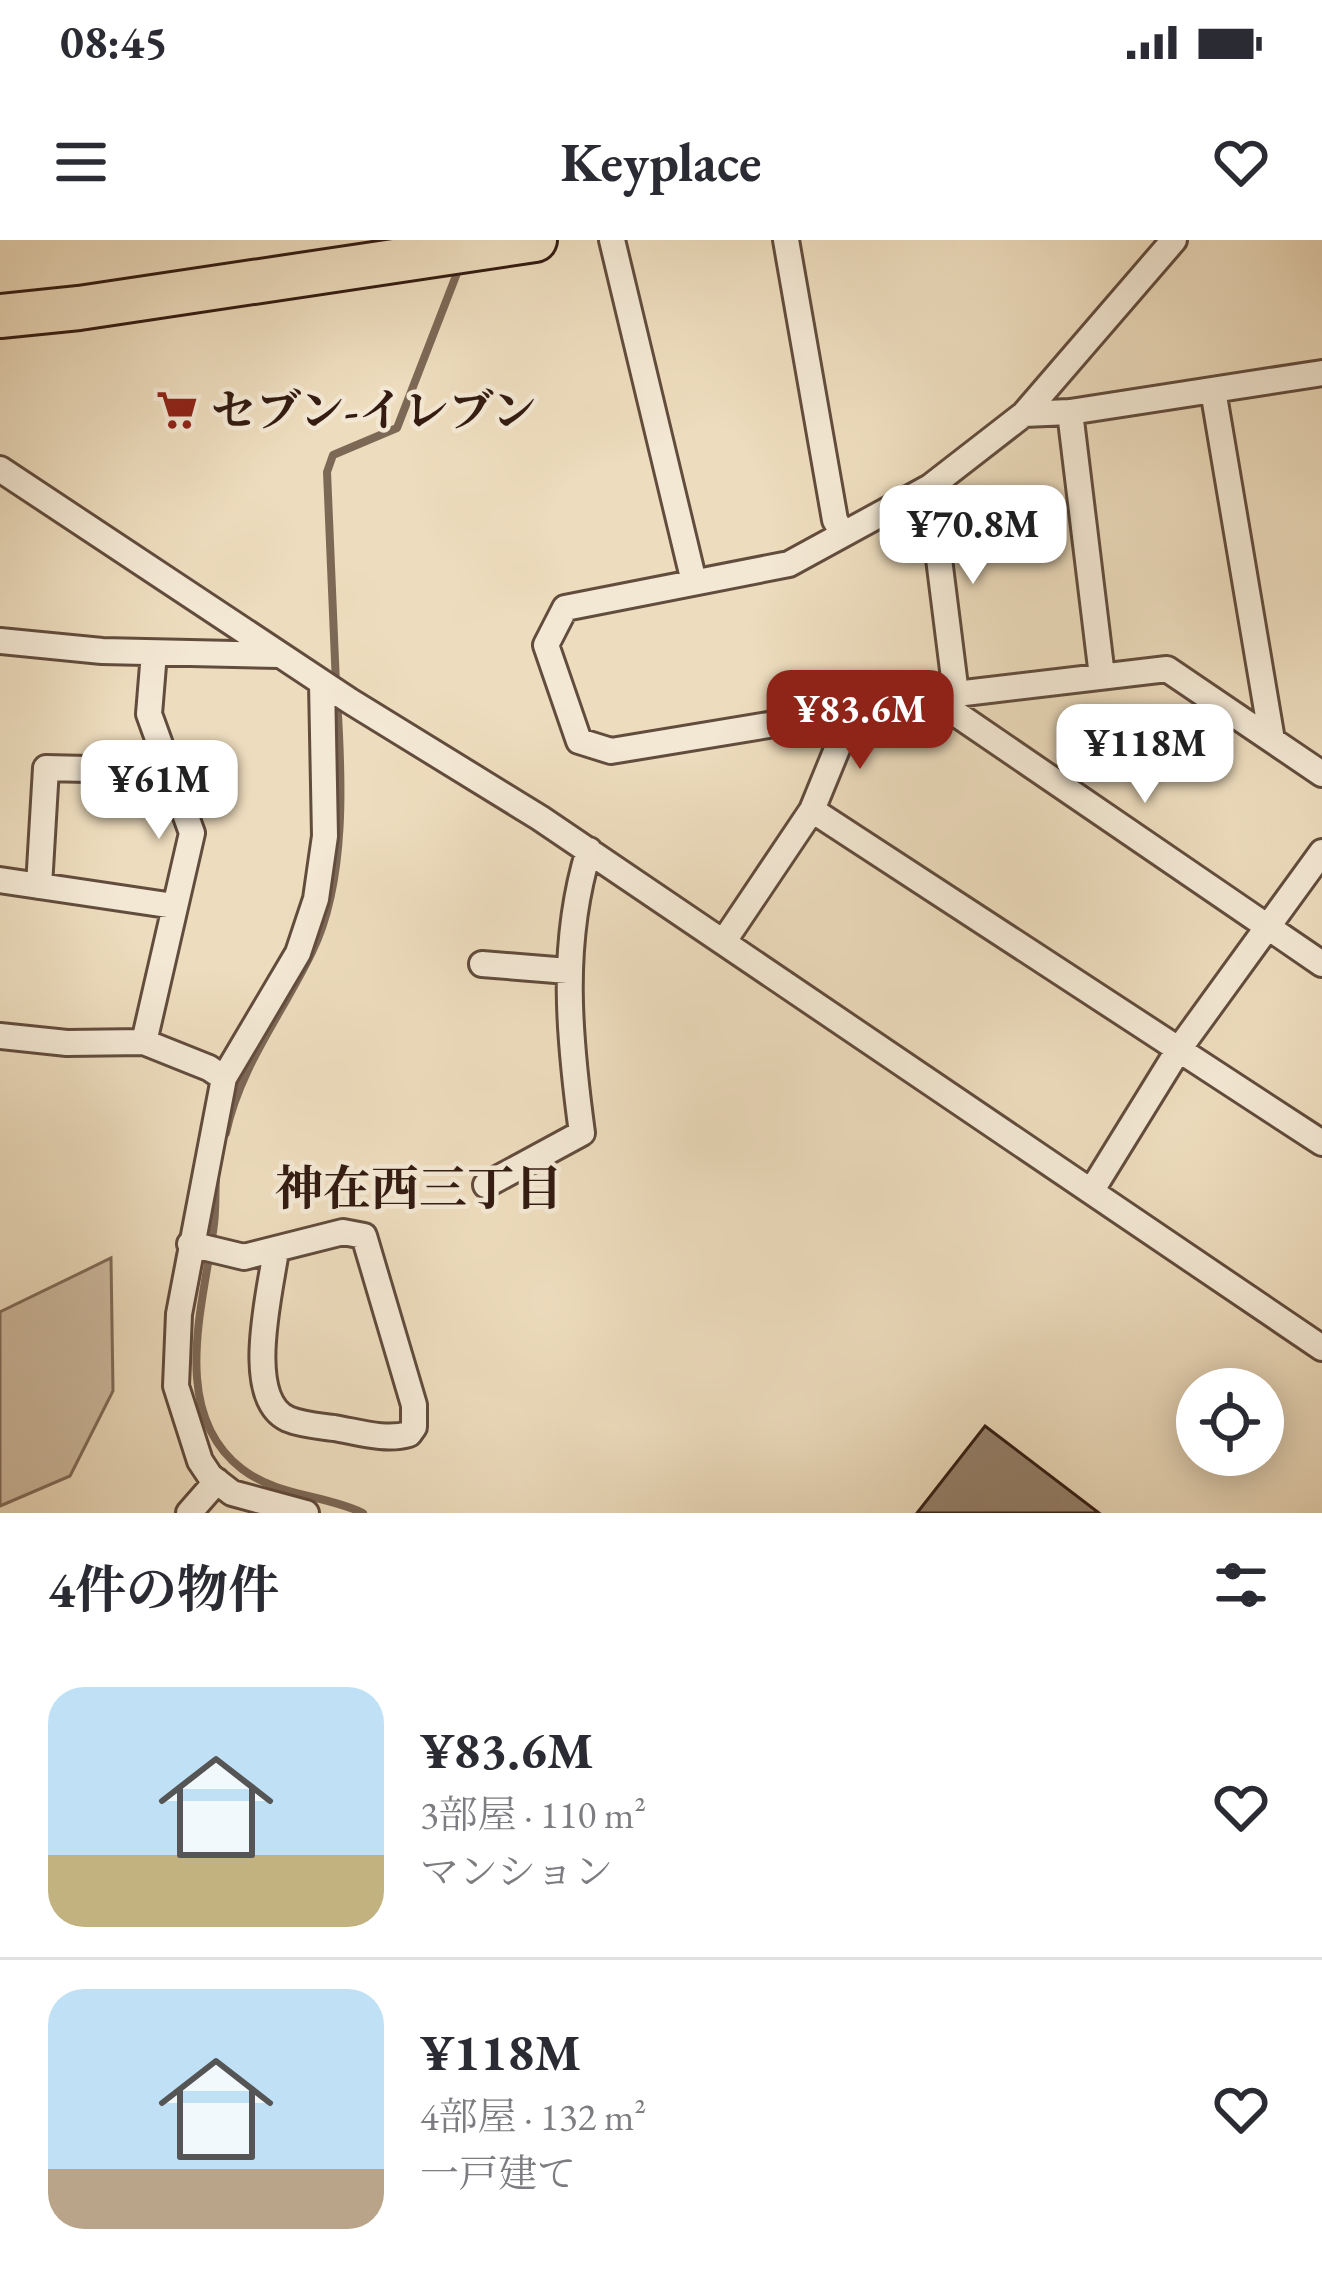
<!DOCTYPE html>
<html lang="ja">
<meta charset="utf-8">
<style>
:root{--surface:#fff;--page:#f7f7f7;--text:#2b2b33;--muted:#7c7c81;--line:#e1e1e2;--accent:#8f2418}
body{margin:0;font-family:"EB Garamond","Noto Serif JP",serif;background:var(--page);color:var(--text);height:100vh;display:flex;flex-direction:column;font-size:45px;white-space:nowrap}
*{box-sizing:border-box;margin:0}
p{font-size:39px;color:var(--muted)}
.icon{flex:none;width:66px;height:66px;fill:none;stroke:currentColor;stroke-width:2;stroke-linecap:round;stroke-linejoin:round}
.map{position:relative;height:1273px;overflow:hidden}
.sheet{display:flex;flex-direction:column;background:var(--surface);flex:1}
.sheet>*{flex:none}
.controls{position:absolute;left:1176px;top:1128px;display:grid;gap:24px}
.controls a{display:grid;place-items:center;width:108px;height:108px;border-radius:50%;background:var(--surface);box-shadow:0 6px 30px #0003;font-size:60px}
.price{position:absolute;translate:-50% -102px;padding:0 27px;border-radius:24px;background:#fff;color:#222;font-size:39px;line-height:78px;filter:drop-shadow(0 3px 6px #0008)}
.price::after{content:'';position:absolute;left:50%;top:72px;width:36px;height:27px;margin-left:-18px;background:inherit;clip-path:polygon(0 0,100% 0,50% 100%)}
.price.selected{background:var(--accent);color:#fff}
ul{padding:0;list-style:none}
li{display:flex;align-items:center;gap:36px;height:300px;padding:0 48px}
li+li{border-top:3px solid var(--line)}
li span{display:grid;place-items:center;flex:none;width:336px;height:240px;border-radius:36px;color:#555}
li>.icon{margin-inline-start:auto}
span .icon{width:144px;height:144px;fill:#fffc;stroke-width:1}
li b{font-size:51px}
h2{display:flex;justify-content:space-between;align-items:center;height:144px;padding:0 48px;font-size:51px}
.status{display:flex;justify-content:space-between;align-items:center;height:84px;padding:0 60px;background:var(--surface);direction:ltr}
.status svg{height:33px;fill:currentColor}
header{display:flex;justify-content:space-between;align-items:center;height:156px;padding:0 48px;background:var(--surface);font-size:54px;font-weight:700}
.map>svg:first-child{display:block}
.green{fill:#cebba0;stroke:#816c59;stroke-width:3}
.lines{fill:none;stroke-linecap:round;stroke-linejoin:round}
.stream{stroke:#7d6856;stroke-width:8}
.building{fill:#94806b;stroke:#341c12;stroke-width:3}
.minor-casing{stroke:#624c3d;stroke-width:30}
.trunk-casing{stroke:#341c12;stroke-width:48}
.minor{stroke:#f3e8d4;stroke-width:24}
.trunk{stroke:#eddcbd;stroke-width:42}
.labels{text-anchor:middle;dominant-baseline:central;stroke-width:9;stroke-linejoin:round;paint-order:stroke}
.poi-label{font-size:45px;font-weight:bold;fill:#341c12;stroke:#f3e8d4;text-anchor:start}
.neighbourhood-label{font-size:48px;font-weight:bold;fill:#341c12;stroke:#f3e8d4}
</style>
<div class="status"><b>08:45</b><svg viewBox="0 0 49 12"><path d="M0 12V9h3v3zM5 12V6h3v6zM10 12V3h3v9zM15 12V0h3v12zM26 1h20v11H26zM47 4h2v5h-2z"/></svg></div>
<header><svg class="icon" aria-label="menu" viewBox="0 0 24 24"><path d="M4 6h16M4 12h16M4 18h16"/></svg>Keyplace<svg class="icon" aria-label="heart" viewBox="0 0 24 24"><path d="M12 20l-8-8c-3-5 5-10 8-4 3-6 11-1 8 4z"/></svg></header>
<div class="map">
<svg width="1322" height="1273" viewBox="0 0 1322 1273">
<rect width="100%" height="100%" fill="#eddcbd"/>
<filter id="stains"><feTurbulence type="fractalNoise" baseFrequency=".00167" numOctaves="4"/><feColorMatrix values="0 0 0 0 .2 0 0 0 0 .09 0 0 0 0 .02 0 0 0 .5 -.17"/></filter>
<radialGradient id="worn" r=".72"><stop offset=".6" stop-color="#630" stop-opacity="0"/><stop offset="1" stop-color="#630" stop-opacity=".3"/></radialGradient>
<!-- green -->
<path class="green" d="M111,1018L113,1151L70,1236L0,1266V1072Z"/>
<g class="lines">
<!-- stream -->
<path class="stream" d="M336,444L327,232L333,215L397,188L459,28
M226,893C240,826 283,773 312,712C347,641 342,536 337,459
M216,937C215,953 216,968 214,984C205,1061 167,1171 242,1229C279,1257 323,1254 363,1273"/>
</g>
<!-- building -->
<path class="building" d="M985,1186L1099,1273H917Z"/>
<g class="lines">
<!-- minor casing -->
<g class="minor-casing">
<path id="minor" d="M612,0L694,342
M786,0L835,280L843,294
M1174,0L1024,174L930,247L789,324L565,368L546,405L579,501L611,511L956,454L1167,429L1322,534
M1213,150L1272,500
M1070,172L1102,436
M1024,174L1070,172L1322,133
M0,229L350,461L540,578L1322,1108
M930,247L956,454
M0,401L102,411L279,415
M933,458L1322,724
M812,570L1322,903
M0,640L174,666
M39,646L46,528L170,531
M724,701L812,570L853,470
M482,724L568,731
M0,796L67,803L144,802L209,828L224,838
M144,802L192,593L149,474L154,413
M486,945L582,893C569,797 560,704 589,610
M1092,950L1179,809L1322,612
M190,1004L244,1017L343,992L364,996L414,1165V1187L409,1194C386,1201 358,1192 334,1188C320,1186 302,1185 288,1179C242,1158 271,1049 276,1010
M189,1273L217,1241
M306,1273L232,1253L210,1236L200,1221L176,1146L179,1074L224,838L298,713L316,659L325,596L322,443"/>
</g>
<!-- trunk casing -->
<g class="trunk-casing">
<path id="trunk" d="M0,76L79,68L535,0"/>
</g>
<!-- minor -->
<use href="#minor" class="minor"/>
<!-- trunk -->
<use href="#trunk" class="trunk"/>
</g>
<!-- icons -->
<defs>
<g id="supermarket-bare" transform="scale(3.24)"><path d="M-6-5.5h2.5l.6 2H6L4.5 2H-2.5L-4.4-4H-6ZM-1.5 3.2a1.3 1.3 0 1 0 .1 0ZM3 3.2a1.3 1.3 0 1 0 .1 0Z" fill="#8f2418" stroke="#f3e8d4" stroke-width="2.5" paint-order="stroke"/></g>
</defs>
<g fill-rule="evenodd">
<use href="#supermarket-bare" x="177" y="170"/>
</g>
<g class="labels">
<!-- poi labels -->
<g class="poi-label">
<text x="211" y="170">セブン-イレブン</text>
</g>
<!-- neighbourhood labels -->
<g class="neighbourhood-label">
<text x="419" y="948">神在西三丁目</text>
</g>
</g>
<rect width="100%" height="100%" filter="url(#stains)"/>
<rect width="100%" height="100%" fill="url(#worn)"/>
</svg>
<div class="controls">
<a><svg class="icon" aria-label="locate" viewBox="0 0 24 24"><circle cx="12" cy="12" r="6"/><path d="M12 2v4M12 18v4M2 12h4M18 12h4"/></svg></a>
</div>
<b class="price" style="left:973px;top:347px">¥70.8M</b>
<b class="price selected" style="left:860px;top:532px">¥83.6M</b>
<b class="price" style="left:1145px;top:566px">¥118M</b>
<b class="price" style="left:159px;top:602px">¥61M</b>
</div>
<section class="sheet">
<h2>4件の物件<svg class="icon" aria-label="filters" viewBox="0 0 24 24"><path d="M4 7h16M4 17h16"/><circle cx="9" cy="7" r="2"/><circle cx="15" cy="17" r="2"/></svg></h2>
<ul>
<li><span style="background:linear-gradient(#bfe0f5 70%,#c2b280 0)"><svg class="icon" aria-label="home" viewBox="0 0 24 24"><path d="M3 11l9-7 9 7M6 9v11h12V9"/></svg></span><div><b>¥83.6M</b><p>3部屋 · 110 m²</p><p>マンション</p></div><svg class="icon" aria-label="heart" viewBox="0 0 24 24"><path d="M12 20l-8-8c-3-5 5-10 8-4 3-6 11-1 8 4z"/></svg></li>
<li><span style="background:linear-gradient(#bfe0f5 75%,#b9a48a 0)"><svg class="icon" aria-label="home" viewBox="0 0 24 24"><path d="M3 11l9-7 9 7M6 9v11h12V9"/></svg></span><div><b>¥118M</b><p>4部屋 · 132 m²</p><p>一戸建て</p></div><svg class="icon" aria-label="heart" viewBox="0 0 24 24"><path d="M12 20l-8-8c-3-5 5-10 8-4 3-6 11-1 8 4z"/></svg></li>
</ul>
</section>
